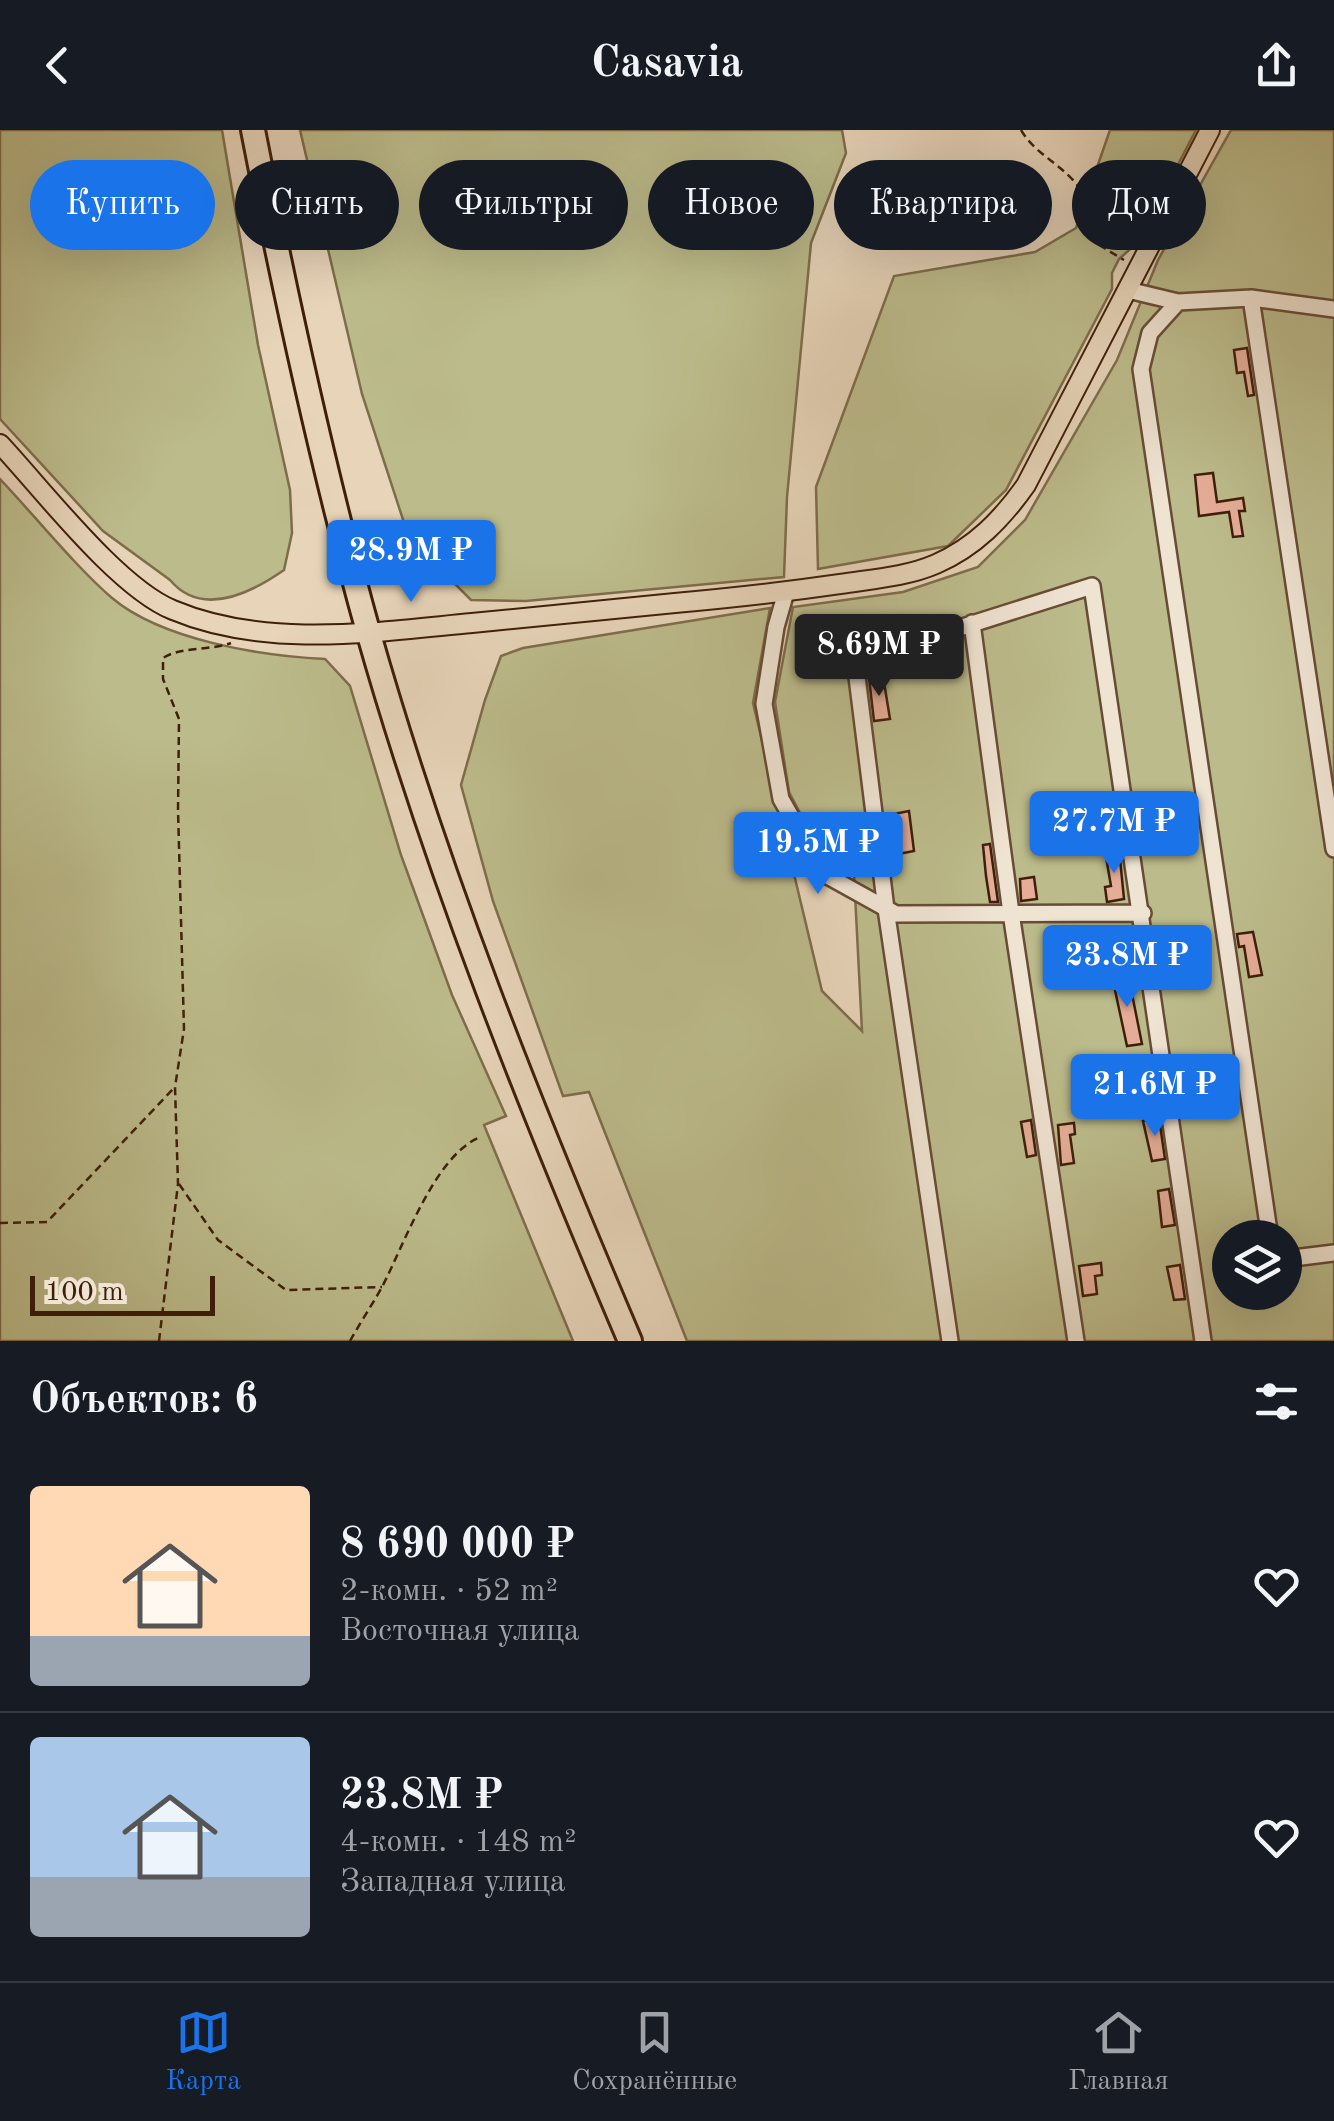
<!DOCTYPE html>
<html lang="ru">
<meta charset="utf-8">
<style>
:root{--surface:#171b24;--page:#20242c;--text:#f1f3f6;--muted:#9ea1a6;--line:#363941;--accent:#1a73e8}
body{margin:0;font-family:"Old Standard TT",serif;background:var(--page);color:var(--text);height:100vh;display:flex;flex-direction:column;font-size:38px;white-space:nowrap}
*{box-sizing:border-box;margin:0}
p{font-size:32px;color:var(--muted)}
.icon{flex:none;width:55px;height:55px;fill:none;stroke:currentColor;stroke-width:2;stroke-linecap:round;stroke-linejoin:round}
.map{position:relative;height:1211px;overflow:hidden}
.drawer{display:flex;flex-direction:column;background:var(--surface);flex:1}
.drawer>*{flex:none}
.guide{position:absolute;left:30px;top:30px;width:1275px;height:90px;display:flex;gap:20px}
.fabs{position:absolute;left:1212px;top:1090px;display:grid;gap:20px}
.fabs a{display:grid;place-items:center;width:90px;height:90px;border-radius:50%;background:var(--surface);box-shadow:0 10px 40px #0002;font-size:50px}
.scale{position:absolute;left:30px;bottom:25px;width:185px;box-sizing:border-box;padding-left:10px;border:5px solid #3f1f0a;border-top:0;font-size:28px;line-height:35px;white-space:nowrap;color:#3f1f0a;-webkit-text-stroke:8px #efe3d2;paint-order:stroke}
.price{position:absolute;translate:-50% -85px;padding:0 22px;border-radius:10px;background:var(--accent);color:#fff;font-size:32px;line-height:65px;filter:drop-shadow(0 2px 5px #0008)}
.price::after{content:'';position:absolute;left:50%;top:60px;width:30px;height:22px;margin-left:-15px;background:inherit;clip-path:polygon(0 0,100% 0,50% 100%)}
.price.on{background:#222;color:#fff}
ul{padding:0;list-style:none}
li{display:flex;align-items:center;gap:30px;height:250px;padding:0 30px}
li+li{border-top:2px solid var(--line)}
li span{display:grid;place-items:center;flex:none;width:280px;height:200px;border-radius:10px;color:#555}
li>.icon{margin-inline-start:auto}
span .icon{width:120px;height:120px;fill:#fffc;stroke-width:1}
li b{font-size:42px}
h2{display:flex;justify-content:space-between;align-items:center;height:120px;padding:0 30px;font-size:42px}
.tag{padding:0 35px;border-radius:45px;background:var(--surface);box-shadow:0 10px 40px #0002;font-size:35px;line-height:90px}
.tag.on{background:var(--accent);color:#fff}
header{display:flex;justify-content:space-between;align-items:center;height:130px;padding:0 30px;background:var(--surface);font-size:45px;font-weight:800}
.tabs{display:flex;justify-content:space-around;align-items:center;height:140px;border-top:2px solid var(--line);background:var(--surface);font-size:28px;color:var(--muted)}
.tabs a{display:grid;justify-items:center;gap:5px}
.tabs .on{color:var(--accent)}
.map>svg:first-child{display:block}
.green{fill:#bcbb8b;stroke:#7e6d4a;stroke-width:2.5;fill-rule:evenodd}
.building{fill:#e5ad97;stroke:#3f1f0a;stroke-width:2.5}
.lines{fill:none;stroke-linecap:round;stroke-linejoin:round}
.minor-casing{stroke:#694c36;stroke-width:20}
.major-casing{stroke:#3f1f0a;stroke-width:22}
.highway-casing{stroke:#3f1f0a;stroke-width:28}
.path{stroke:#3f1f0a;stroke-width:2.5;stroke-dasharray:8 5;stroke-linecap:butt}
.minor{stroke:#efe3d2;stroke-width:15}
.major{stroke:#e7d4b9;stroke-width:18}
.highway{stroke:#e7d4b9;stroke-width:22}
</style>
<header><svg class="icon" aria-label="back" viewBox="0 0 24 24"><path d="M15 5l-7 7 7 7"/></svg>Casavia<svg class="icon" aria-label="share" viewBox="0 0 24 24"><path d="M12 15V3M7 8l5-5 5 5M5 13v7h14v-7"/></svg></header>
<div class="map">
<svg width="1334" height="1211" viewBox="0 0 1334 1211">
<rect width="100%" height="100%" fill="#e7d4b9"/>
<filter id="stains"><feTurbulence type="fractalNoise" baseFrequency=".002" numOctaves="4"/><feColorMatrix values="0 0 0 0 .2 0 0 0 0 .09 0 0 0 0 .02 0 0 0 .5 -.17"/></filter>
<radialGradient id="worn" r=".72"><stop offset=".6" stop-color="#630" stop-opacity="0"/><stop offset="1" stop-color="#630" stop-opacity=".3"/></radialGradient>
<!-- green -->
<path class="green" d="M0,0H222L258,215L290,360L292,403L284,440C251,463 202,488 170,450L103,401L0,289Z
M300,0H842L846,23L811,113L787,367L784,447L526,471L471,470L409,408L362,264Z
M1110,0H1196L1137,113L1119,129L1112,143V159L1006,360L948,416L818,439L816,357L894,146L1035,122L1076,98Z
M1231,0H1334V1211H687L589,962L563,966L493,771L461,655L485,570L501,526L523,518L770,478L753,573L822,861L862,901L854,745L823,727L789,662L775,572L793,477L903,462L978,437L1025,390L1117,230L1158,130ZM1230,1108H1285V1162H1230Z
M0,349C35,386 75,436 112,468C162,510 261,526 325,529L350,556L401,725L452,865L506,986L484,995L573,1211H0Z"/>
<!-- building -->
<path class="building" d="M1247,218L1254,265L1248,266L1244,242L1237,243L1234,220Z
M1213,343L1217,372L1243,368L1245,381H1239L1243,406L1233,407L1229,382L1199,386L1195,345Z
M883,546L890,589L874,591L869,548Z
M909,681L914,721L898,724L894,684Z
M990,714L998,772H990L986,746L983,715Z
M1119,719L1124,769L1107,772L1105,757L1111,756L1105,721Z
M1034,747L1037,769L1021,771L1020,749Z
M1253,802L1262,845L1249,847L1244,816L1239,817L1237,804Z
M1128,844L1142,914L1127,916L1112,846Z
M1159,988L1165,1029L1152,1031L1143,991Z
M1031,990L1036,1025L1027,1027L1021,992Z
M1074,993L1075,1004L1070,1005L1074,1033L1061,1035L1058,995Z
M1169,1059L1175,1095L1162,1097L1158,1061Z
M1101,1133L1102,1145L1095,1146L1097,1164L1083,1166L1079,1136Z
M1180,1135L1185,1169L1174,1170L1167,1137Z"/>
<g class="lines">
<!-- minor casing -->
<g class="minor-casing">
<path id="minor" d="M1128,160L1178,172
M1251,168L1334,719
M786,462L776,497L764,574L781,669L824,744L896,784L1143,783
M972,493L1011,783L1076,1211
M1270,1108L1141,239L1150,203L1178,172L1251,168L1334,179
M1285,1129L1334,1123
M950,1211L886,779L855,531L1092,456L1203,1211"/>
</g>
<!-- major casing -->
<g class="major-casing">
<path id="major" d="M0,314C43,360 118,458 173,480C266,519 376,502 472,493C540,486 608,480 675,473C731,468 785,462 840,454C872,449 906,447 936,434C975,417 1002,389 1026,355L1210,0"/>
</g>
<!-- highway casing -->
<g class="highway-casing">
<path id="highway" d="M253,0C286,169 322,336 368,501C437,744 531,979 630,1211"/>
</g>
<!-- path -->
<path class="path" d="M1021,0C1034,22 1055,31 1072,49C1088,65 1093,94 1099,115L1124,130
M179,1054L218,1110L286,1160L382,1157
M0,1093L47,1092L174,958
M159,1211L178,1054L175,957L184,899L178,680L179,589L163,549V528C182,516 209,521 231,513
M350,1211C360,1193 372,1175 382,1157C404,1115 434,1028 478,1008"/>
<!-- minor -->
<use href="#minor" class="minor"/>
<!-- major -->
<use href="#major" class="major"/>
<!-- highway -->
<use href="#highway" class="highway"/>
</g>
<rect width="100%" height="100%" filter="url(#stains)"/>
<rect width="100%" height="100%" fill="url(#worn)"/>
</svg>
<div class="fabs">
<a><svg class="icon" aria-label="layers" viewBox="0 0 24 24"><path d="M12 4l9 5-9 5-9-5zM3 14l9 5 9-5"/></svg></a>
</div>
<div class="scale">100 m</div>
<b class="price" style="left:411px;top:475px">28.9M ₽</b>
<b class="price on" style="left:879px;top:569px">8.69M ₽</b>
<b class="price" style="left:1114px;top:746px">27.7M ₽</b>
<b class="price" style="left:818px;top:767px">19.5M ₽</b>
<b class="price" style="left:1127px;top:880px">23.8M ₽</b>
<b class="price" style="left:1155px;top:1009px">21.6M ₽</b>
<div class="guide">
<a class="tag on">Купить</a>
<a class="tag">Снять</a>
<a class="tag">Фильтры</a>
<a class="tag">Новое</a>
<a class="tag">Квартира</a>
<a class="tag">Дом</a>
</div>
</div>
<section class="drawer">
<h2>Объектов: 6<svg class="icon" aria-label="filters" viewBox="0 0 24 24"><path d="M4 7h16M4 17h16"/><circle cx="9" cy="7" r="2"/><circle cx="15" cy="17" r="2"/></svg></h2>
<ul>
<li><span style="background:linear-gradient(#ffd9b3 75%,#9aa5b1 0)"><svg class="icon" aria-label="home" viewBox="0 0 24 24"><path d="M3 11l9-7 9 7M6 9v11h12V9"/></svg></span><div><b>8 690 000 ₽</b><p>2-комн. · 52 m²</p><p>Восточная улица</p></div><svg class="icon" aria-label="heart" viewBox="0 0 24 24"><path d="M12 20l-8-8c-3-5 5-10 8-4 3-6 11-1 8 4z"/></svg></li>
<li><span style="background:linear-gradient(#a9c7e8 70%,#9aa5b1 0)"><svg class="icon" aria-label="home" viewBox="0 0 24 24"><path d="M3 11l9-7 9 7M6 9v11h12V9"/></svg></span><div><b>23.8M ₽</b><p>4-комн. · 148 m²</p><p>Западная улица</p></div><svg class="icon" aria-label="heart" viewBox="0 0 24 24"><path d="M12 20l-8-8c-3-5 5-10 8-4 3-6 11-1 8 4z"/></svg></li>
</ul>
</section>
<nav class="tabs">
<a class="on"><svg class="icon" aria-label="map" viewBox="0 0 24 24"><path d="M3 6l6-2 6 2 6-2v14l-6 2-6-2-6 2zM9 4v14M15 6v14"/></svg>Карта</a>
<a><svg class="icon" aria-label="saved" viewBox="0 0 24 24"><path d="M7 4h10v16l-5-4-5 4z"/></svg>Сохранённые</a>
<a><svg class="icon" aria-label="home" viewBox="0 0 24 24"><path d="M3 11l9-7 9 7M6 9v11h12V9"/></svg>Главная</a>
</nav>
